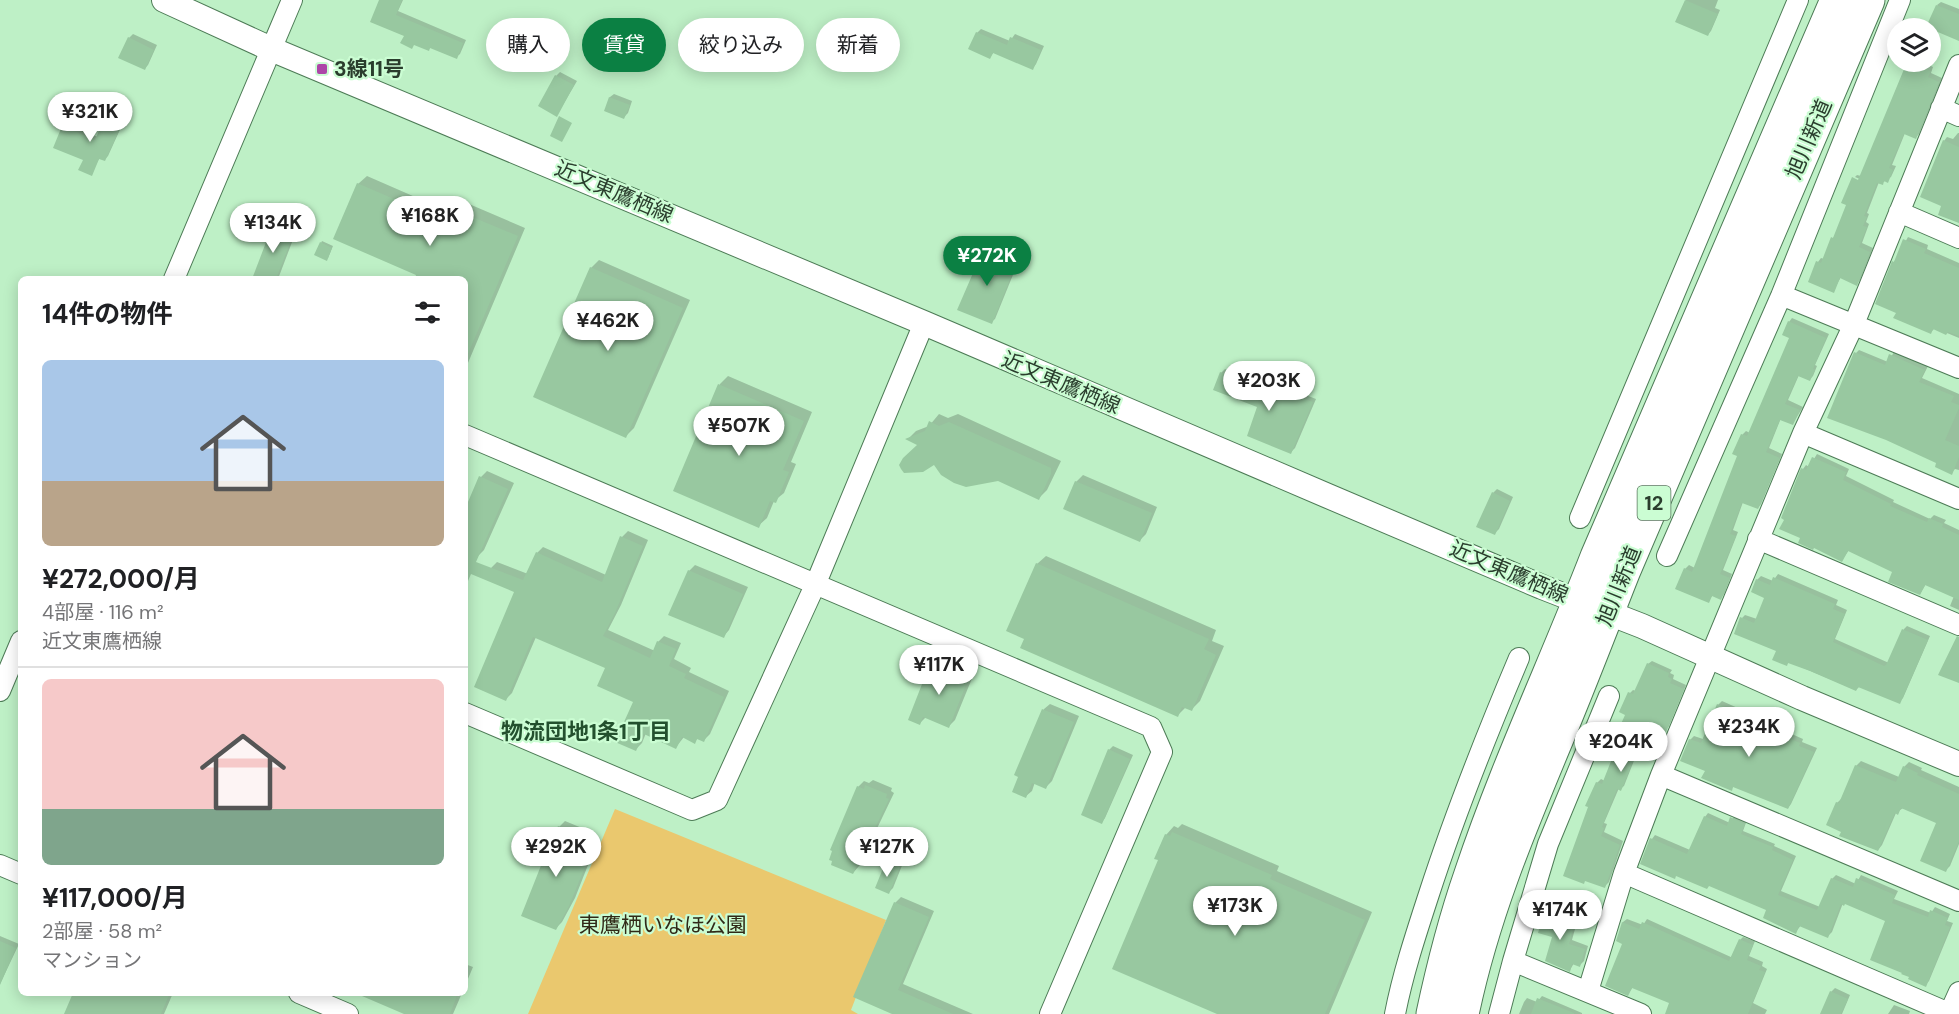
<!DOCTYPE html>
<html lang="ja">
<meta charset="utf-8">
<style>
:root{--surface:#fff;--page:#f6f6f6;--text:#202124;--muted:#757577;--line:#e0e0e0;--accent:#0b8043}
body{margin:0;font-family:"DM Sans","Noto Sans JP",sans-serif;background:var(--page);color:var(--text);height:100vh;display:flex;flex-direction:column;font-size:22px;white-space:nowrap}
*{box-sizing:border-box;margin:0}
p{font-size:20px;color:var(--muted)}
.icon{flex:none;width:33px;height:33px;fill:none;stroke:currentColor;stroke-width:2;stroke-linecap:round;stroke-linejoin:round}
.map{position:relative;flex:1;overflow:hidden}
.panel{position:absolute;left:18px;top:276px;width:450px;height:720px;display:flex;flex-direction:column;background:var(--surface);border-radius:9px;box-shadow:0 3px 15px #0003}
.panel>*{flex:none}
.top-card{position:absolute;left:486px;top:18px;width:570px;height:54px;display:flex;gap:12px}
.tools{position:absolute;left:1887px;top:18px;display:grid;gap:12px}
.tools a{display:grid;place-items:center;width:54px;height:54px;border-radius:50%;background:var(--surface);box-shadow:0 3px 15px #0003;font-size:30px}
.price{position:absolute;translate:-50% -51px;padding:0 14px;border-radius:21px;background:#fff;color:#222;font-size:20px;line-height:39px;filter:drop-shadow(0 2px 3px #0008)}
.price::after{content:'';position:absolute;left:50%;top:36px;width:18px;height:14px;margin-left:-9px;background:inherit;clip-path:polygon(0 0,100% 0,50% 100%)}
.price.selected{background:var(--accent);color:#fff}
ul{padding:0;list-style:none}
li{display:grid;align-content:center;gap:12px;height:318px;padding:0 24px}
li+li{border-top:2px solid var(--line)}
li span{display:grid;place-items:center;height:186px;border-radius:9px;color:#555}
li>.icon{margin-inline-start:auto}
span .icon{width:108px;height:108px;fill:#fffc;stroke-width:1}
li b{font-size:26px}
h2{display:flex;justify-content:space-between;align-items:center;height:72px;padding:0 24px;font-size:26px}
.chip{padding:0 21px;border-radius:27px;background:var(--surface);box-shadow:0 3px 15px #0003;font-size:21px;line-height:54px}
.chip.selected{background:var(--accent);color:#fff}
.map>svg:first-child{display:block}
.green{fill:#eac86e}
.shadow{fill:#0003}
.building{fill:#98c8a0}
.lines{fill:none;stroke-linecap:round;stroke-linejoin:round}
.minor-casing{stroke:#4d7b56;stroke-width:22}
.tertiary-casing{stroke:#4d7b56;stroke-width:26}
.trunk-casing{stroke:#4d7b56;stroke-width:35}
.minor{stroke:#fff;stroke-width:20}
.tertiary{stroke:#fff;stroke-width:24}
.trunk{stroke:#fff;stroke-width:33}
.poi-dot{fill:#ad45a8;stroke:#cbfdd3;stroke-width:2}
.labels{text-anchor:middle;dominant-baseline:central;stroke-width:4.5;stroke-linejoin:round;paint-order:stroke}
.shield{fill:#cbfdd3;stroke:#5a775f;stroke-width:1.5}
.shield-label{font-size:20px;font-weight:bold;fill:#2a3d2d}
.poi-label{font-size:21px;font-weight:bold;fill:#2a3d2d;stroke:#cbfdd3;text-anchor:start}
.street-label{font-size:21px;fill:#2a3d2d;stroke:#cbfdd3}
.park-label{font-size:21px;fill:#302917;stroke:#cbfdd3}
.neighbourhood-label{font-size:22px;font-weight:bold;fill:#23502e;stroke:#cbfdd3}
</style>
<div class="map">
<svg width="1959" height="1014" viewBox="0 0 1959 1014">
<rect width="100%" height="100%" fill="#bef0c6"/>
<!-- green -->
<path class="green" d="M615,809L886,920L851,1010L858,1014H528Z"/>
<!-- shadow -->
<path class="shadow" d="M381,0H403L398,11L466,40L460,54L456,57L431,47L429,49L415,44L406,35Z
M1686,0H1718L1715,8L1720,10L1711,31L1708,34L1677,21Z
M1941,2L1959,9V39L1937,5Z
M981,29L1010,41L1015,34L1044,46L1036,64L1033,68L994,52L990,57L970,48L977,33Z
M1930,31L1938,34L1930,54Z
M133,34L157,45L148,65L145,68L129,38Z
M1909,62H1927V64L1933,67L1931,73L1942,78L1919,134L1916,137L1905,133L1892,165L1896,166L1891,177L1882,183L1879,182L1867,213L1869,214L1866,222L1869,224L1862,243L1873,248L1860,280L1856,284L1841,277L1833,291L1818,262L1821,258L1824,259L1833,238L1837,234L1864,184L1865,181L1855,177L1857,175L1861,176Z
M560,72L577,81L557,115L556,76Z
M614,94L632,101L628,113L624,117L606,110L610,97Z
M112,108L127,114L108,156L105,159L100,157L91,174L85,159L63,127L66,124L98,137L109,111Z
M1958,133H1959V222L1943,205L1944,141L1947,137L1953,139Z
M367,176L445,210L455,198L525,228L465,370V279H416L418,274L358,184Z
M279,221L297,229L278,279H253L275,225Z
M1908,237L1928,245L1927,249L1959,263V338L1935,328L1931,332L1898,312L1894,262Z
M322,241L333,246L328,258L321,243Z
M988,247L1019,260L995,319L991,322L984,251Z
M599,260L690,300L634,428L626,436L591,268Z
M1792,318L1829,334L1815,365L1817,366L1813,376L1809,380L1799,375L1788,400L1803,407L1793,423L1781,418L1769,448L1782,454L1761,504L1758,508L1743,502L1733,530L1738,532L1723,570L1732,574L1724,594L1721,598L1713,595L1708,601L1685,569L1689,565L1695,568L1739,455L1734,453L1743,434L1746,431L1750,433L1791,337L1789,322Z
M1859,350L1888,362L1894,352L1928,366L1922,378L1959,394V470L1955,469L1951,473L1938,462L1856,353Z
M1225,369L1259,382L1260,381L1278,388L1280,385L1316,399L1295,448L1291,452L1259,406L1221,373Z
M728,376L812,412L791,462L796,464L784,493L774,501L767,518L758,526L675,490L720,384Z
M939,414L948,418L958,414L1061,461L1047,490L1039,498L908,439L916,431L929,426Z
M1817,454L1849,469L1846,476L1894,500L1893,502L1930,519L1934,515L1946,520L1944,523L1959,530V610L1950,606L1954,596L1926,584L1920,594L1894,571L1849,550L1842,560L1802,537L1803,469L1806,465L1809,467Z
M487,471L514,483L484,550L478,556L465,551V512L481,477Z
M1083,475L1157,507L1146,534L1140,540L1076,482Z
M1497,489L1513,497L1499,529L1495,533L1493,493Z
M628,531L648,540L621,605L608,630L655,651L658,642L664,636L681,643L674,659L691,668L689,672L729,691L710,734L704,740L698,738L694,742L684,737L676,747L646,733L642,743L636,749L635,702L607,667L536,637L512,693L506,699L516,591L491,568L497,562L528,574L537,553L543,547L606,575L622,537Z
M1046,556L1216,630L1212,641L1224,646L1200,701L1192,709L1186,707L1178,715L1026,638L1037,564Z
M695,565L748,587L729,630L723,637L689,571Z
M1778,574L1838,600L1836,605L1847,610L1835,639L1889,663L1904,629L1907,626L1930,636L1903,698L1899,702L1860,686L1856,690L1789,662L1787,664L1778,650L1742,618L1745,615L1757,619L1766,597L1757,580L1761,576L1773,581Z
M939,656L975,671L955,720L949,726L926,717L920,723L933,662Z
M1652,661L1672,670L1670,673L1674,675L1673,679L1686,685L1669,726L1666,730L1652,725L1641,750L1637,753L1624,786L1620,789L1619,788L1604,823L1607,824L1604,832L1623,841L1609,882L1605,886L1586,880L1597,783L1601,779L1605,781L1619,745L1627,714L1630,693L1633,690L1636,691L1648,664Z
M1722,701L1749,713L1748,715L1803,739L1802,742L1817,748L1791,804L1788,808L1734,786L1731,789L1707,770L1690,740L1694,736L1703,739L1718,705Z
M1050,704L1079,716L1052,781L1046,787L1035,782L1032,791L1026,796L1020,776L1016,774L1044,709Z
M1113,746L1133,755L1105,818L1102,822L1109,750Z
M1861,761L1899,777L1904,767L1909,762L1922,768L1921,770L1959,787V844L1950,866L1946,870L1938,822L1903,808L1896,813L1882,845L1878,850L1843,831L1837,803L1842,798L1856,766Z
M873,780L892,788L891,791L894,793L859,866L853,873L858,787L864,781L869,783Z
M1708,813L1730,823L1735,815L1747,820L1743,831L1775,844L1774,846L1796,856L1781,891L1820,907L1832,879L1836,875L1856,884L1861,875L1898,891L1894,899L1931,913L1935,907L1950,914L1947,921L1953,923L1929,981L1925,985L1887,920L1845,903H1843L1832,932L1828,936L1801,925L1796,932L1768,910L1710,885L1642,863L1652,839L1655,835L1690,850L1705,817Z
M565,821L594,833L584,857L590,860L575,898L562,922L555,929L544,863L536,845L542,839L553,843L559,827Z
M1182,824L1279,866L1277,871L1372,912L1329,1014H1221L1160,859L1166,835L1174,826L1178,828Z
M891,858L903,863L893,888L889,892L887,861Z
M901,897L934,911L903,984L973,1014H893L895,903Z
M1550,906L1563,910L1562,914L1578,918L1572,940L1588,946L1584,961L1580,965L1574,963L1570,970L1554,936L1546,910Z
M1627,919L1643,925L1647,919L1733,958L1740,940L1743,937L1755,941L1749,956L1763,962L1762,966L1767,969L1753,1003L1767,1010L1765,1014H1668L1671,1003L1633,987L1628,994L1624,943L1618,940L1623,922Z
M0,936L19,944L0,984Z
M465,964L473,967L465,986Z
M1835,988L1850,995L1842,1014H1821L1831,992Z
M74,993H173L164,1014H65Z
M358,993H462L453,1014H407Z
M1542,996L1582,1013V1014H1519L1524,1002L1527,998L1537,1002Z
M1894,1005L1910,1011L1909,1014H1888Z"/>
<!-- building -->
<path class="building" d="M379,0H402L396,15L463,43L457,59L430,48L429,51L414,45L412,49L400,43L404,36L370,22Z
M1685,0L1718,14L1708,36L1675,22Z
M1936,5L1959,14V41L1926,27Z
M976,32L1007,45L1010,37L1041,50L1033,70L993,53L990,59L968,49Z
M128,37L154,50L145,70L118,58Z
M1907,62L1931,71L1928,77L1939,82L1916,139L1904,134L1889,168L1893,170L1888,183L1884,181L1883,185L1877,183L1864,216L1867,217L1863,226L1867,227L1859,247L1870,252L1857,286L1840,278L1834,293L1808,282L1816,261L1821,263L1831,237L1833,238L1846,205L1841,203L1852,177L1858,180Z
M555,75L574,85L557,117L538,106Z
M609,97L630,105L624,119L604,111Z
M108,110L125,118L105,161L99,159L92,176L78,170L83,160L53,148L62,126L95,140Z
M559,116L572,123L562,142L550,136Z
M1943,140L1959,147V223L1938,215L1941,206L1920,197Z
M357,183L440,219L446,206L518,236L465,361V279H415L416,275L333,239Z
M273,224L294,233L276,279H252Z
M1903,239L1926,249L1924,253L1959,268V336L1948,332L1946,335L1933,329L1931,334L1893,318L1896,313L1875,304L1892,261L1894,262Z
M320,242L332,248L327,261L314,255Z
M983,250L1016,264L992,324L957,310Z
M590,267L683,308L626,438L533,397Z
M1788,321L1826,338L1813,369L1815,370L1810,381L1798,376L1785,404L1800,410L1793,425L1780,420L1766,452L1780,458L1758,509L1742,503L1730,534L1736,536L1720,574L1730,578L1721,600L1712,596L1709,603L1675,589L1684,568L1692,572L1737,456L1732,454L1741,434L1747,436L1789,338L1782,335Z
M1854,352L1885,365L1889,354L1918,367L1925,370L1919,382L1954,396L1951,402L1959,405V408L1945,440L1959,446V457L1952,475L1935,467L1936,463L1886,440L1827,418Z
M1220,372L1254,385L1255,384L1274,391L1275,388L1313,402L1291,454L1247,436L1257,407L1213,390Z
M718,384L804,421L783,470L789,472L776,503L770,501L759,528L673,491Z
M929,421L939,426L949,422L1051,468V474L1039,500L998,481L966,487L954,483L941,475L934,465L923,472L904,473L901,469L899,465L903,458L917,445L905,439L925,431Z
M1812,457L1846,472L1843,480L1891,504L1890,506L1927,522L1929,518L1943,524L1942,527L1959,535V600L1925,585L1920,595L1888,582L1892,572L1848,551L1842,562L1814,548L1813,550L1798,543L1800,538L1779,529L1784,520L1781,518L1801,468L1806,470Z
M479,476L508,489L476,562L523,580L536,552L602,582L620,536L643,546L615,613L603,636L650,658L657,641L676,649L669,666L686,674L684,678L724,697L704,742L697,739L695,744L682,737L676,749L644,734L636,751L615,742L633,702L597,686L605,668L533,637L506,701L474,687L514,592L471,574L465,588V509Z
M1075,481L1152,513L1140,542L1063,509Z
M1492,492L1510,501L1495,535L1476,527Z
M1036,563L1209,639L1204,649L1216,655L1192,711L1182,707L1178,717L1020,648L1024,639L1006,631Z
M688,570L743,594L724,638L668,615Z
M1773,577L1835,604L1833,609L1845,614L1833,642L1884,666L1886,665L1902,629L1928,640L1900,704L1858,687L1856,691L1810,671L1788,663L1787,666L1772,660L1776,651L1734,634L1740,617L1754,623L1764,598L1751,592L1756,579L1770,585Z
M1957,636L1959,637V683L1938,675Z
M931,661L969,677L949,728L923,717L920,725L908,720Z
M1647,663L1669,673L1668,677L1672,679L1670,683L1684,689L1666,732L1651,726L1638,755L1636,754L1621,791L1617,789L1602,827L1604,828L1601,836L1620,845L1605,888L1585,881L1584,884L1563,876L1588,807L1585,806L1596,782L1602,784L1617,746L1612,744L1625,715L1619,712L1628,692L1633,694Z
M1717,704L1747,717L1745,719L1800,743L1799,746L1814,752L1788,809L1733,787L1732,791L1701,778L1705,771L1680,761L1689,739L1701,743Z
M1042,709L1074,722L1046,789L1032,783L1026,798L1012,792L1018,777L1014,775Z
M1108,749L1130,759L1102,824L1081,815Z
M1855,765L1896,782L1903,766L1918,773L1917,775L1959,794V841L1946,872L1920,861L1936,823L1901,808L1898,815L1895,813L1878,851L1839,836L1841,832L1826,825L1836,802L1839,803Z
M865,785L887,794L886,798L889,799L853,874L831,865L832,861L829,860L832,851L830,850L857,786L864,789Z
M1704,816L1727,826L1730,817L1745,824L1741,834L1773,847L1772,850L1793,860L1778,895L1817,910L1831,878L1853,887L1856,878L1895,895L1892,903L1928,917L1930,910L1948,918L1945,925L1950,927L1926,987L1908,979L1909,977L1901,974L1902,973L1870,960L1885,921L1845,904L1844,906L1841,904L1828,938L1799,926L1796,934L1763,918L1766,910L1709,886L1707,889L1676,876L1675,879L1640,864L1650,838L1687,854Z
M558,826L589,839L579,864L585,867L569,906L556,930L521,916L542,863L529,858L535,844L548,849Z
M1172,832L1272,875L1270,879L1365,920L1325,1014H1217L1112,969L1158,860L1154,859L1165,834L1170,836Z
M886,861L900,867L889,894L875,888Z
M894,902L929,917L898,990L953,1014H892L853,997Z
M1545,909L1560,913L1559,918L1575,922L1569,944L1585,949L1580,967L1572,964L1570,972L1545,961L1552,937L1538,933Z
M1622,922L1639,929L1642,922L1729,961L1739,939L1753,945L1747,960L1761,966L1759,970L1765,972L1748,1014H1665L1669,1003L1632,988L1628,996L1605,986L1622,944L1616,941Z
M0,941L16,948L0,985Z
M1830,991L1848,999L1841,1014H1820Z
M73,993H170L161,1014H64Z
M355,993H458L450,1014H404Z
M1537,998L1574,1013V1014H1531Z"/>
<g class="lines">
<!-- minor casing -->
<g class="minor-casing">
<path id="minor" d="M1941,108L1959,116
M1899,212L1959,238
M174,279L292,0
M1781,296L1791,299L1959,368
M1803,433L1959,499
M465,435L1151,727L1162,752L1050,1014
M1580,518L1798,0
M1758,539L1959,625
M1667,556L1781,296L1900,0
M0,691L21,641
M465,713L692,810L717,800L816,583L924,323
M1661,775L1959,901
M0,865L21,874
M1624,873L1951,1014
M1513,961L1641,1014
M1588,991L1624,873L1661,775L1803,433L1854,324L1959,65
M299,993L348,1014
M1395,1014C1403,973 1416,934 1429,894C1455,814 1486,736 1519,658
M1499,1014L1513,961L1548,844L1609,696
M1949,1014L1959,992"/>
</g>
<!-- tertiary casing -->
<g class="tertiary-casing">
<path id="tertiary" d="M164,0L271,49L924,323L1328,496L1542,587L1642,626L1802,698L1959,764"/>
</g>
<!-- trunk casing -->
<g class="trunk-casing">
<path id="trunk" d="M1433,1014C1443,967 1455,920 1471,874C1507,766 1556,663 1597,557L1837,0
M1462,1014C1482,918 1517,834 1555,743C1579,686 1601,628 1624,570L1868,0"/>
</g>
<!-- minor -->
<use href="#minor" class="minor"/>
<!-- tertiary -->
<use href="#tertiary" class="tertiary"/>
<!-- trunk -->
<use href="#trunk" class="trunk"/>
</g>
<!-- markers -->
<rect class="poi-dot" x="316" y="63" width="12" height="12" rx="3"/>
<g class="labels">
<!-- shield labels -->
<rect class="shield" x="1637.5" y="486" width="33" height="34" rx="4.5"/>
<g class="shield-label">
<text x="1654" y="503">12</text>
</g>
<!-- poi labels -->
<g class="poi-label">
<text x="334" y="69">3線11号</text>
</g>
<!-- street labels -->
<g class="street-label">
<text transform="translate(1809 139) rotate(-67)">旭川新道</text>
<text transform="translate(614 192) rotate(23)">近文東鷹栖線</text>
<text transform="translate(1061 383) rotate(23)">近文東鷹栖線</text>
<text transform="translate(1509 572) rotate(23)">近文東鷹栖線</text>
<text transform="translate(1619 586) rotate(-68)">旭川新道</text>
</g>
<!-- park labels -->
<g class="park-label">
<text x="663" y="925">東鷹栖いなほ公園</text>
</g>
<!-- neighbourhood labels -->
<g class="neighbourhood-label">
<text x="586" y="731">物流団地1条1丁目</text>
</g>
</g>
</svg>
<div class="tools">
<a><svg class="icon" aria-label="layers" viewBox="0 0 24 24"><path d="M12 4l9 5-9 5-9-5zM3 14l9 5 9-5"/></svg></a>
</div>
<b class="price" style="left:90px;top:143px">¥321K</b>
<b class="price" style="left:430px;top:247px">¥168K</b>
<b class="price" style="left:273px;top:254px">¥134K</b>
<b class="price selected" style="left:987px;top:287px">¥272K</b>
<b class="price" style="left:608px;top:352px">¥462K</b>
<b class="price" style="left:1269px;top:412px">¥203K</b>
<b class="price" style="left:739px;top:457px">¥507K</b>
<b class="price" style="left:939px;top:696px">¥117K</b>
<b class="price" style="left:1749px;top:758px">¥234K</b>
<b class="price" style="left:1621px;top:773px">¥204K</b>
<b class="price" style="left:556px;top:878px">¥292K</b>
<b class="price" style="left:887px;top:878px">¥127K</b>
<b class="price" style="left:1235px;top:937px">¥173K</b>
<b class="price" style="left:1560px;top:941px">¥174K</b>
<div class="top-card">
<a class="chip">購入</a>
<a class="chip selected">賃貸</a>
<a class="chip">絞り込み</a>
<a class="chip">新着</a>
</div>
<section class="panel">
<h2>14件の物件<svg class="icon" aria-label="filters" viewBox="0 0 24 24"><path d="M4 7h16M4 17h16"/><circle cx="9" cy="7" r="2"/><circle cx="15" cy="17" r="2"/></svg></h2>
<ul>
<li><span style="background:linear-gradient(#a9c7e8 65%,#b9a48a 0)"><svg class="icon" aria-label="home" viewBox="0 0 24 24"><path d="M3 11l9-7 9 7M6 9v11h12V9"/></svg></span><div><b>¥272,000/月</b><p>4部屋 · 116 m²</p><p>近文東鷹栖線</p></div></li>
<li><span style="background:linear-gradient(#f6c9c9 70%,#7fa58c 0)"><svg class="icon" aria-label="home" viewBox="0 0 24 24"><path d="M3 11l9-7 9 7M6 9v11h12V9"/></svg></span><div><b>¥117,000/月</b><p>2部屋 · 58 m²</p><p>マンション</p></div></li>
</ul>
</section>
</div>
